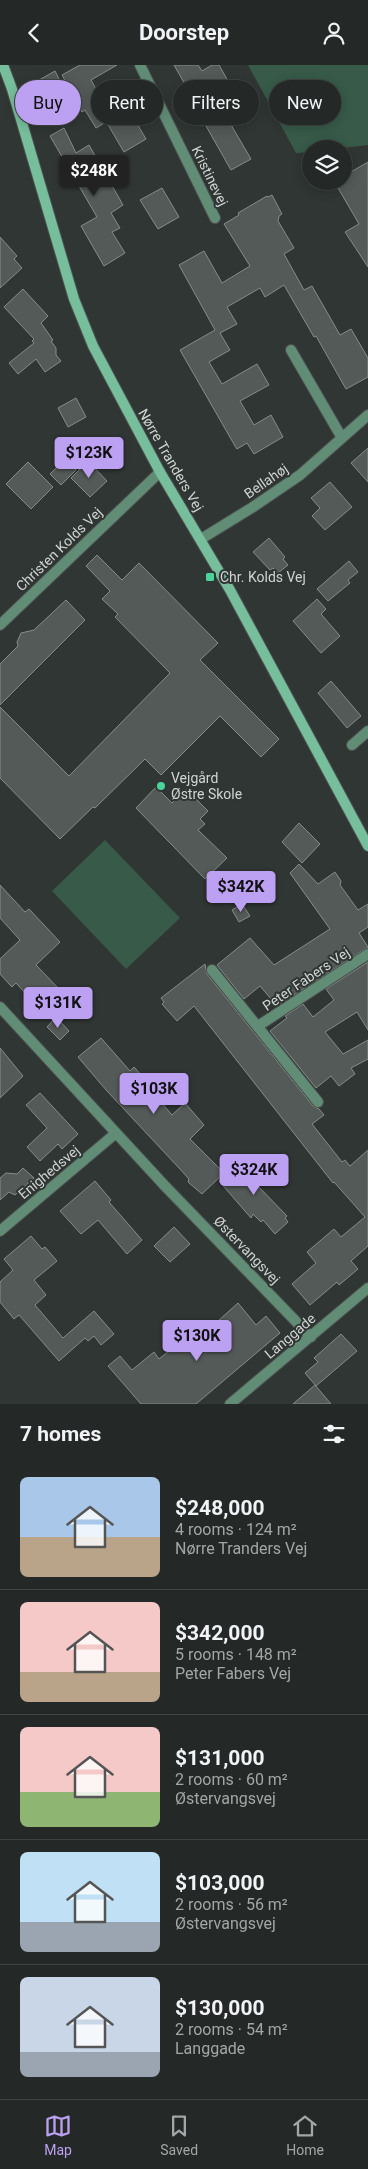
<!DOCTYPE html>
<meta charset="utf-8">
<style>
:root{--surface:#242826;--page:#303432;--text:#f1f3f6;--muted:#a3a6a7;--line:#414443;--accent:#bca0f2}
body{margin:0;font-family:Roboto,sans-serif;background:var(--page);color:var(--text);height:100vh;display:flex;flex-direction:column;font-size:19px;white-space:nowrap}
*{box-sizing:border-box;margin:0}
p{font-size:16px;color:var(--muted)}
.icon{flex:none;width:28px;height:28px;fill:none;stroke:currentColor;stroke-width:2;stroke-linecap:round;stroke-linejoin:round}
.map{position:relative;height:1339px;overflow:hidden}
.sheet{display:flex;flex-direction:column;background:var(--surface);flex:1}
.sheet>*{flex:none}
.guide{position:absolute;left:15px;top:15px;width:339px;height:45px;display:flex;gap:10px}
.buttons{position:absolute;left:302px;top:75px;display:grid;gap:10px}
.buttons a{display:grid;place-items:center;width:50px;height:50px;border-radius:50%;background:var(--surface);box-shadow:0 2px 12px #0003,0 0 0 1px var(--line);font-size:25px}
.price{position:absolute;translate:-50% -42px;padding:0 11px;border-radius:5px;background:var(--accent);color:#111;font-size:16px;line-height:32px;filter:drop-shadow(0 1px 2px #0008)}
.price::after{content:'';position:absolute;left:50%;top:30px;width:15px;height:11px;margin-left:-8px;background:inherit;clip-path:polygon(0 0,100% 0,50% 100%)}
.price.selected{background:#222;color:#fff}
ul{padding:0;list-style:none}
li{display:flex;align-items:center;gap:15px;height:125px;padding:0 20px}
li+li{border-top:1px solid var(--line)}
li span{display:grid;place-items:center;flex:none;width:140px;height:100px;border-radius:8px;color:#555}
li>.icon{margin-inline-start:auto}
span .icon{width:60px;height:60px;fill:#fffc;stroke-width:1}
li b{font-size:21px}
h2{display:flex;justify-content:space-between;align-items:center;height:60px;padding:0 20px;font-size:21px}
.pill{padding:0 18px;border-radius:22px;background:var(--surface);box-shadow:0 2px 12px #0003,0 0 0 1px var(--line);font-size:18px;line-height:45px}
.pill.selected{background:var(--accent);color:#111}
header{display:flex;justify-content:space-between;align-items:center;height:65px;padding:0 20px;background:var(--surface);font-size:22px;font-weight:700}
.tabs{display:flex;justify-content:space-around;align-items:center;height:70px;border-top:1px solid var(--line);background:var(--surface);font-size:14px;color:var(--muted)}
.tabs a{display:grid;justify-items:center;gap:2px}
.tabs .selected{color:var(--accent)}
.map>svg:first-child{display:block}
.green{fill:#375a49}
.building{fill:#545a57;stroke:#868d89}
.lines{fill:none;stroke-linecap:round;stroke-linejoin:round}
.street-casing{stroke:#4d5250;stroke-width:12}
.secondary-casing{stroke:#4d5250;stroke-width:12}
.street{stroke:#618d77;stroke-width:10}
.secondary{stroke:#77be9c;stroke-width:10}
.poi-dot{fill:#4ad49c;stroke:#303633;stroke-width:2}
.labels{text-anchor:middle;dominant-baseline:central;stroke-width:4;stroke-linejoin:round;paint-order:stroke}
.street-label{font-size:14px;fill:#d0d4d2;stroke:#303633}
.poi-label{font-size:14px;fill:#d0d4d2;stroke:#303633;text-anchor:start}
</style>
<header><svg class="icon" aria-label="back" viewBox="0 0 24 24"><path d="M15 5l-7 7 7 7"/></svg>Doorstep<svg class="icon" aria-label="person" viewBox="0 0 24 24"><circle cx="12" cy="8" r="4"/><path d="M4 21q1-7 8-7t8 7"/></svg></header>
<div class="map">
<svg width="368" height="1339" viewBox="0 0 368 1339">
<rect width="100%" height="100%" fill="#303633"/>
<!-- green -->
<path class="green" d="M248,0H368V80L334,84H311V87L296,88Z
M105,775L180,853L126,904L52,826Z"/>
<!-- building -->
<path class="building" d="M80,0H117L91,15L105,40L108,38L116,51L96,63L85,45L82,47L62,10Z
M174,0H198L202,6L212,0H219L228,16L224,18L240,46L227,53L251,94L231,105L206,61L208,60Z
M55,6L63,22L48,30L39,15Z
M129,45L146,74L124,87L107,58Z
M64,63L76,88L89,80L123,140L111,148L120,163L112,167L125,188L104,201L81,161L97,152L50,71Z
M368,97V202L345,167L359,159L334,116H344V111Z
M162,123L179,152L158,164L140,135Z
M272,130L282,149L279,151L278,156L294,183L284,189L304,225L312,221L340,270L351,264L368,293V312L346,324L316,271L314,272L284,220L265,232L260,223L227,242L237,259L220,268L230,285L209,297L222,319L257,299L269,320L240,336L254,360L271,350L283,372L254,389L247,378L237,384L235,381L180,285L215,265L179,200L204,186L222,218L250,201L224,159L239,150L238,148L267,131L268,132Z
M0,172L17,191L14,194L22,203L0,223Z
M23,224L48,251L41,258L53,275L51,276L56,283V290L61,296L45,307L36,294L18,309L9,298L34,278L32,276L34,274L4,242Z
M76,333L86,352L68,362L58,343Z
M368,383V417L351,398Z
M65,394L76,405L61,420L50,409Z
M88,396L107,416L90,432L71,413Z
M28,397L53,422L31,444L6,419Z
M330,417L352,442L325,465L312,451L320,443L311,433Z
M269,473L285,492L283,494L288,500L278,508L273,503L270,505L253,487Z
M97,490L122,515L139,498L218,578L200,595L279,674L261,692L220,651L161,710L145,694L95,743L93,742L60,774L0,713V642L69,711L170,608L115,552L118,549L102,534L110,526L86,501Z
M349,496L358,507L348,515L350,518L328,536L317,524Z
M317,534L326,544L321,549L340,571L321,588L293,556Z
M66,535L85,555L0,640V599L18,581L17,577L21,568L34,565Z
M331,616L361,651L347,663L318,628Z
M156,722L172,738L186,724L208,746L200,754L205,759L198,765L227,793L205,814L136,743Z
M299,758L320,779L302,798L282,777Z
M299,799L318,819L335,807L341,816L340,820L358,845L368,839V862L359,868L368,882L277,941L260,921L244,934L217,900L250,873L274,900L330,864L290,808Z
M0,820L25,847L29,844L60,877L36,900L58,923L38,942L16,918L12,922L0,909V894L20,875L0,853Z
M242,839L250,851L239,857L232,845Z
M368,897V965L357,947L325,967L343,989L368,975V994L351,1003L355,1009L339,1021L331,1011L316,1023L270,966L287,953L285,951L303,939L313,952L334,935L326,924Z
M205,899L207,909L313,1041L319,1044L324,1050L312,1059L342,1097L345,1095L350,1101L368,1085V1181L351,1196L358,1204L339,1220L337,1217L310,1240L292,1219L316,1198L307,1187L334,1164L341,1172L365,1152L334,1117L333,1118L194,941L177,956L162,939L164,937L161,933Z
M56,952L69,966L60,975L47,962Z
M101,973L130,1006L134,1002L143,1012L142,1013L155,1027L154,1029L172,1050L185,1038L204,1060L190,1074L224,1108L202,1129L188,1117L189,1114L179,1103L107,1026L78,992Z
M0,983L23,1011L0,1033Z
M40,1028L78,1069L62,1084L58,1079L40,1096L27,1082L47,1063L26,1040Z
M252,1095L265,1109L255,1118L287,1151L285,1153L288,1157L275,1169L263,1155L261,1157L253,1149L251,1153L219,1116L230,1105L238,1108Z
M23,1103L34,1113L15,1130L9,1127L0,1135V1113L6,1108L17,1109Z
M95,1116L111,1135L109,1137L142,1175L127,1189L98,1155L81,1169L60,1146Z
M174,1162L190,1179L170,1197L154,1181Z
M31,1171L42,1184L45,1182L57,1196L34,1215L46,1230L35,1240L63,1273L94,1246L114,1269L101,1280L94,1271L88,1276L85,1273L59,1296L19,1250L14,1254L0,1237V1217L13,1205L4,1194Z
M238,1238L256,1260L266,1251L280,1268L196,1339H141L108,1301L120,1291L132,1305L154,1287L159,1294L180,1277L187,1284Z
M341,1269L357,1286L316,1321L305,1308L318,1297L314,1293Z
M315,1320L331,1339H293Z"/>
<g class="lines">
<!-- street casing -->
<g class="street-casing">
<path id="street" d="M140,0L215,153
M291,285L342,373
M201,474L253,442L300,410L368,350
M0,560L160,407
M352,680L368,666
M212,905L318,1037
M0,942L165,1121L311,1272
M258,961L368,889
M0,1166L116,1068
M230,1339L368,1223"/>
</g>
<!-- secondary casing -->
<g class="secondary-casing">
<path id="secondary" d="M3,0L12,24L74,234L93,281L160,407L230,525L368,781"/>
</g>
<!-- street -->
<use href="#street" class="street"/>
<!-- secondary -->
<use href="#secondary" class="secondary"/>
</g>
<!-- markers -->
<g class="poi-dot">
<rect x="205" y="507" width="10" height="10" rx="2.5"/>
<circle cx="161" cy="721" r="5"/>
</g>
<g class="labels">
<!-- street labels -->
<g class="street-label">
<text transform="translate(210 111) rotate(64)">Kristinevej</text>
<text transform="translate(171 395) rotate(60)">Nørre Tranders Vej</text>
<text transform="translate(266 416) rotate(-35)">Bellahøj</text>
<text transform="translate(59 484) rotate(-44)">Christen Kolds Vej</text>
<text transform="translate(306 914) rotate(-34)">Peter Fabers Vej</text>
<text transform="translate(49 1107) rotate(-40)">Enighedsvej</text>
<text transform="translate(247 1185) rotate(46)">Østervangsvej</text>
<text transform="translate(290 1271) rotate(-40)">Langgade</text>
</g>
<!-- poi labels -->
<g class="poi-label">
<text x="220" y="512">Chr. Kolds Vej</text>
<text x="171" y="713">Vejgård<tspan x="171" dy="16">Østre Skole</tspan></text>
</g>
</g>
</svg>
<div class="buttons">
<a><svg class="icon" aria-label="layers" viewBox="0 0 24 24"><path d="M12 4l9 5-9 5-9-5zM3 14l9 5 9-5"/></svg></a>
</div>
<b class="price selected" style="left:94px;top:132px">$248K</b>
<b class="price" style="left:89px;top:414px">$123K</b>
<b class="price" style="left:241px;top:848px">$342K</b>
<b class="price" style="left:58px;top:964px">$131K</b>
<b class="price" style="left:154px;top:1050px">$103K</b>
<b class="price" style="left:254px;top:1131px">$324K</b>
<b class="price" style="left:197px;top:1297px">$130K</b>
<div class="guide">
<a class="pill selected">Buy</a>
<a class="pill">Rent</a>
<a class="pill">Filters</a>
<a class="pill">New</a>
</div>
</div>
<section class="sheet">
<h2>7 homes<svg class="icon" aria-label="filters" viewBox="0 0 24 24"><path d="M4 7h16M4 17h16"/><circle cx="9" cy="7" r="2"/><circle cx="15" cy="17" r="2"/></svg></h2>
<ul>
<li><span style="background:linear-gradient(#a9c7e8 60%,#b9a48a 0)"><svg class="icon" aria-label="home" viewBox="0 0 24 24"><path d="M3 11l9-7 9 7M6 9v11h12V9"/></svg></span><div><b>$248,000</b><p>4 rooms · 124 m²</p><p>Nørre Tranders Vej</p></div></li>
<li><span style="background:linear-gradient(#f6c9c9 70%,#b9a48a 0)"><svg class="icon" aria-label="home" viewBox="0 0 24 24"><path d="M3 11l9-7 9 7M6 9v11h12V9"/></svg></span><div><b>$342,000</b><p>5 rooms · 148 m²</p><p>Peter Fabers Vej</p></div></li>
<li><span style="background:linear-gradient(#f6c9c9 65%,#8fb573 0)"><svg class="icon" aria-label="home" viewBox="0 0 24 24"><path d="M3 11l9-7 9 7M6 9v11h12V9"/></svg></span><div><b>$131,000</b><p>2 rooms · 60 m²</p><p>Østervangsvej</p></div></li>
<li><span style="background:linear-gradient(#bfe0f5 70%,#9aa5b1 0)"><svg class="icon" aria-label="home" viewBox="0 0 24 24"><path d="M3 11l9-7 9 7M6 9v11h12V9"/></svg></span><div><b>$103,000</b><p>2 rooms · 56 m²</p><p>Østervangsvej</p></div></li>
<li><span style="background:linear-gradient(#c9d6e8 75%,#9aa5b1 0)"><svg class="icon" aria-label="home" viewBox="0 0 24 24"><path d="M3 11l9-7 9 7M6 9v11h12V9"/></svg></span><div><b>$130,000</b><p>2 rooms · 54 m²</p><p>Langgade</p></div></li>
</ul>
</section>
<nav class="tabs">
<a class="selected"><svg class="icon" aria-label="map" viewBox="0 0 24 24"><path d="M3 6l6-2 6 2 6-2v14l-6 2-6-2-6 2zM9 4v14M15 6v14"/></svg>Map</a>
<a><svg class="icon" aria-label="saved" viewBox="0 0 24 24"><path d="M7 4h10v16l-5-4-5 4z"/></svg>Saved</a>
<a><svg class="icon" aria-label="home" viewBox="0 0 24 24"><path d="M3 11l9-7 9 7M6 9v11h12V9"/></svg>Home</a>
</nav>
